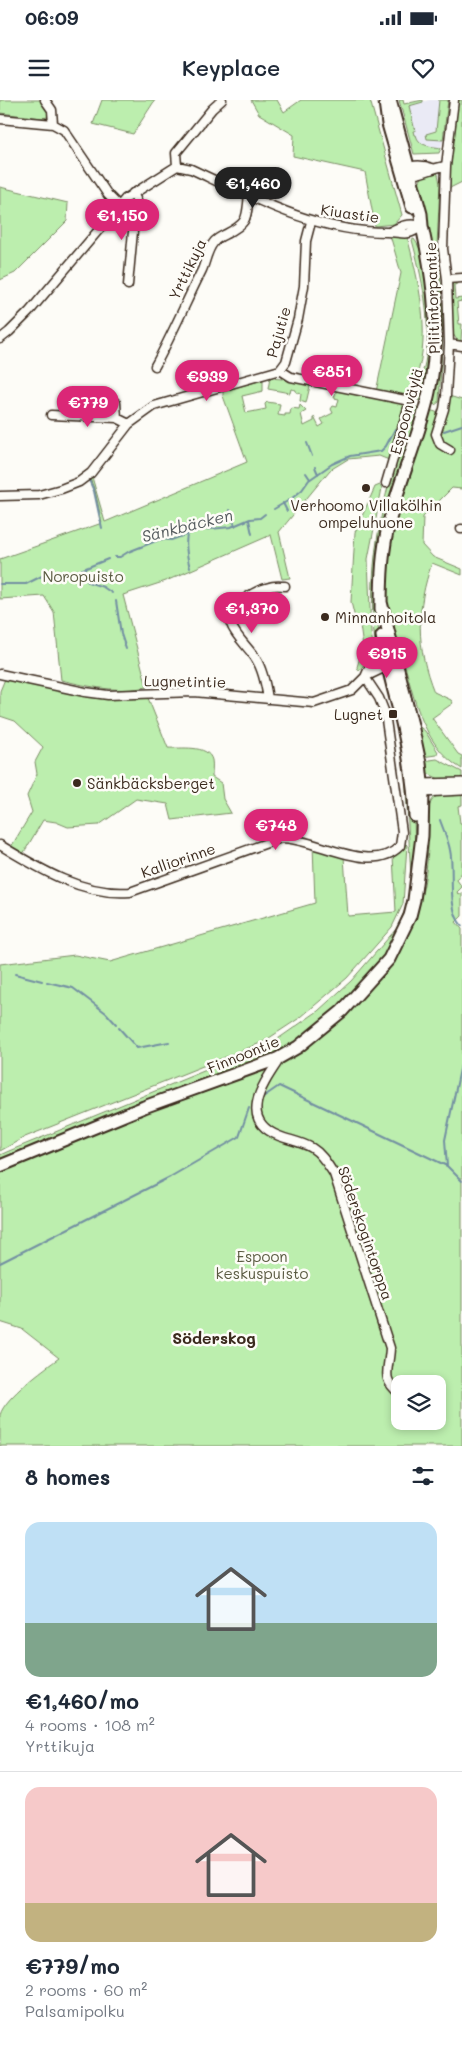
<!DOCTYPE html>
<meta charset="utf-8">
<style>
:root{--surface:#fff;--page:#f2f2f3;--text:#1f2937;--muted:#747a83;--line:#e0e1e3;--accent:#db2777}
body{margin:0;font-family:Mali,sans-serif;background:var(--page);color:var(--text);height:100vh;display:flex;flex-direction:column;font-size:19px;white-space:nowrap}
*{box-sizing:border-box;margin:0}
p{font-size:16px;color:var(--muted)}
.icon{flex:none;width:28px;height:28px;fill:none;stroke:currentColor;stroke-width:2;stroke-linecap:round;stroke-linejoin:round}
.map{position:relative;height:1346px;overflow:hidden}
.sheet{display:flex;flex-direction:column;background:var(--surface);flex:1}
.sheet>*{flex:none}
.controls{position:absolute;left:391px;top:1275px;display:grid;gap:10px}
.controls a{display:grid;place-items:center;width:55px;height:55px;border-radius:10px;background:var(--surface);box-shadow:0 2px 8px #0003;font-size:25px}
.price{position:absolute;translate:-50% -42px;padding:0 11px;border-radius:18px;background:var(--accent);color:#fff;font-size:16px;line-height:32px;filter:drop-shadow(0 1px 2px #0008)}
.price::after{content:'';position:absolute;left:50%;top:30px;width:15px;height:11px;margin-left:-8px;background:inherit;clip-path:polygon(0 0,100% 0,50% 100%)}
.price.active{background:#222;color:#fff}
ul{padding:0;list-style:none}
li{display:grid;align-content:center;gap:10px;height:265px;padding:0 25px}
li+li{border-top:1px solid var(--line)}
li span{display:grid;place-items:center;height:155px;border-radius:15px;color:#555}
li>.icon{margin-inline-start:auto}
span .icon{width:90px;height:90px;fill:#fffc;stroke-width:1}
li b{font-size:21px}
h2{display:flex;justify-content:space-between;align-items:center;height:60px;padding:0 25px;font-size:21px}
.status{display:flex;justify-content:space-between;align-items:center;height:35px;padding:0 25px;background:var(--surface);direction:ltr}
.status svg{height:14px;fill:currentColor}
header{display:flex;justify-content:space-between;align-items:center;height:65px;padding:0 25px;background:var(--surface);font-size:22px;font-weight:600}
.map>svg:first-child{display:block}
.built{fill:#eaeaf5}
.green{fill:#bceeae;stroke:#7c8c66;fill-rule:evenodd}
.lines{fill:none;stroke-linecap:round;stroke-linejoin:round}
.stream{stroke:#7390a2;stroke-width:2}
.minor-casing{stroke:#3b2a1e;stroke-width:11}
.tertiary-casing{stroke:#3b2a1e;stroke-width:12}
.primary-casing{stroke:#3b2a1e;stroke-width:15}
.minor{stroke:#fdfcf7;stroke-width:8}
.tertiary{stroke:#fdfcf7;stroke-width:9}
.primary{stroke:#fdfcf7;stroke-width:11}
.poi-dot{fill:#3b2a1e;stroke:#fdfcf7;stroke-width:2}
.labels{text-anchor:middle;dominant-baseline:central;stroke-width:5;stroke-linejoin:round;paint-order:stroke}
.street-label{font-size:15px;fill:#3b2a1e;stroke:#fdfcf7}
.poi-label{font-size:15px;fill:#3b2a1e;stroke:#fdfcf7;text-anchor:start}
.park-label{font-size:15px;fill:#5b5b42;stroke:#fdfcf7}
.water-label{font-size:16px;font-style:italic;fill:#575d60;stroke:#fdfcf7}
.neighbourhood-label{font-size:16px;font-weight:bold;fill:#3b2a1e;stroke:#fdfcf7}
</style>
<div class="status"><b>06:09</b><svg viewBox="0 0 49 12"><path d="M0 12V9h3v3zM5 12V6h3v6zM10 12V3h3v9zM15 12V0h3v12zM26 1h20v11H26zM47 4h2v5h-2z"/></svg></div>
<header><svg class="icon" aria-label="menu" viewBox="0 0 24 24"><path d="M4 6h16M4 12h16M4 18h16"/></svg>Keyplace<svg class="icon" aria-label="heart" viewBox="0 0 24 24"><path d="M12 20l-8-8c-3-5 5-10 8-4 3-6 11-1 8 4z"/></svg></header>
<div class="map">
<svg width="462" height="1346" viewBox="0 0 462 1346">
<rect width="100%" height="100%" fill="#fdfcf7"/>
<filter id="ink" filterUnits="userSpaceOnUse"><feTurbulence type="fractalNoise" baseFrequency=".02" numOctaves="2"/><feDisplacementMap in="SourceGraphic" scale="10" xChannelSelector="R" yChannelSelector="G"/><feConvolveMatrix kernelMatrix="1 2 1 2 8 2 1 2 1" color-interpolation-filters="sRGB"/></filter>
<g filter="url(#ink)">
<!-- built -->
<path class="built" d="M429,0H439L436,30L426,34L427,39L443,40L441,48L421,44L416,36H414L409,6Z"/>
<!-- green -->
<path class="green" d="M0,0H43L51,16L43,18L0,13Z
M102,0H155L133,34L93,24Z
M251,0H277L284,12L301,0H370L402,115L394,124L375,126L365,72L293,56L294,35L259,14Z
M399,0H403L404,4L423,0V2L409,6L415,31H413L414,35H416C419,47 431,46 441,48L439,53L414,54Z
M439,0H448L443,40L427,39L426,34L436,31Z
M458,0H462V82L448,89Z
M435,72L438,74L440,84L437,145L444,212L439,302L435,305L431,304C434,284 439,263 440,243C443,189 431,139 418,87C420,77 424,75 435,72Z
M0,87L68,103L67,121L15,173L0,180Z
M390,135L407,136C418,180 432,233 416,278C414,283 412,292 407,294C399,298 384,293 376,292L401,173Z
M414,139C422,149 423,162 425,175C433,221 430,256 422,302L414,298C418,285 424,271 426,257C431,219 422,177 412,140Z
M458,181V184L454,185L455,199L462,198V201L457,202L459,224H462L461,241L457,240L453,234L451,188L453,182Z
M270,278L282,279L284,278L308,282L310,286L306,303L300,301L301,294L296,292V290L291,289L290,293L268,289Z
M263,280V291L242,296L246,313L266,309L265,304L267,302L280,304L278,315L285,316V314H290L291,308L299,309L300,305L306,311L301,314L304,326L314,321V317L319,327L324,324L321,319L333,313L331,309L333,306L337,307L339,299L334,298L337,289L402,301L405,305L389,360L379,356L348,359L330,370L279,432L290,478L282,479L271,435L166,481L123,495L147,587C118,593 90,587 61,580L54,512L44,496L0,499V459L102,423L95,391L90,379L92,377L105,422L247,362L223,296V291Z
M449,296L462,300V389L452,388L423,417L422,445L433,457L462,469V475L432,463C416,508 416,547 434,592L451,600L453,603L432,618L458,654L462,656V669C419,644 412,587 399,544L394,541C391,530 387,519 387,508C383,439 408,375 429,310L436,312L438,315L433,337L436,342L443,343C435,329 445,311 449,296Z
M412,306L420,308L376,478L378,525L380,545L379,546L375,543C365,457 386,387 412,306Z
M380,385L382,388L368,459L371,533L374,550L372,554L359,571L357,567L363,547L359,518H355L351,502L355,432L375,387Z
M5,579L97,597L148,598L168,648C180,649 208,644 212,660C213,665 212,672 212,677L221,683L223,699L231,713L172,720L168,704L136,699L99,725L68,727L56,722L43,720L23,754L11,747L32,712L27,696L37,674L35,662L43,647L15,621L0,616V591Z
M417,625L425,631L438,652L436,655L422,657Z
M437,659L462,672V679H439L427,673L423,661Z
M409,670C416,708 418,783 405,818C388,861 342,906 307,934C293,945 277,953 261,961L0,1061V1055L9,1051L272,943L318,911L351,881L397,828L407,805L411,777L405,671Z
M462,692V705L458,706L460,723H462V772L457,780L462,787L457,792L459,795L462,793V816L456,822L462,829V1346H0C0,1337 0,1323 0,1315C5,1297 44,1269 59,1258L22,1229L0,1222V1071L138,1015L222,986L284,958L388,867C415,832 426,792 428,748C428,737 426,711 431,702C437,691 451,693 462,692ZM400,1284H438V1321H400Z
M406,744L407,745L403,804L392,827L347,878L301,917L263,942L25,1037L0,1051V864L75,855L110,862L315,803L313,745L344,757L348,816L396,812L393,756L401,752Z"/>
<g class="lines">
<!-- stream -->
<path class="stream" d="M444,331L462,325
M307,343L312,356
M315,367L318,374
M306,373L310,379
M89,380L94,391L102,428
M283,403L287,411
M274,409L291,399L302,390L309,380L332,364L350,356L381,351L386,346L395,329
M230,410L235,426
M249,420L252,434
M187,435C185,445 187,457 190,468
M115,457H120L128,452L161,439L171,440L199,430L231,427L250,419L260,418L265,414
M81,470L88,482L103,487L112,493
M0,484H26L42,476L52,477L81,470L108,459
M116,501L121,534L126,549
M440,720C443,729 448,739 450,750C455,772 446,808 462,826
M15,874L42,881
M47,882L73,888L106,913L116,924
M119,928L137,948L169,942
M462,960L445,1040L447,1066L462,1081
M263,997L279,986L447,1066
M0,1163L170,1077L239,1037L249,1008"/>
<!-- minor casing -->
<g class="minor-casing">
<path id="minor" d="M45,0L52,10L53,24
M0,19L53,24L64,30L108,95L119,106
M177,66L176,53L212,9L222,0
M446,66L443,149L447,179L449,244L446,296L444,309L436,334L440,344L450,350
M406,69C413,64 424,65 432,68
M406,74C419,77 432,67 446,66L454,0
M389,132C401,126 408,122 422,126
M447,179L462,178
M128,185L136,99L133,93
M0,239L9,232L29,212L125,99L177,66L191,69C253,98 316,132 386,132C403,132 406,138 422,126
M449,244L462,246
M155,266C172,235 186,202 202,170C206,161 207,150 214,142C217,138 222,136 226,134C249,122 246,119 249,95
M280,270L291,277L410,301L386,383
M116,303L117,318
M51,315L117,318L129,324
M0,396L39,395L61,389L79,382L91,373L129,324L154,306L280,270L286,262L298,219L304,186L306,141L311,122
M461,429H462
M0,574L85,592L108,595L194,592L314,603L352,590L365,577L369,568L380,561L391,560
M365,577L390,565
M268,599C266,586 263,570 256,559C249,548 235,536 231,524C226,506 256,490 270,487C274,485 280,486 285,486
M0,745C38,768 83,796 130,792L281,738C316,738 371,776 400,746L402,732L385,613L379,598L365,577
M277,959V963C261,987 239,1020 279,1036C289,1040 302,1042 312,1048C322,1054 328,1065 334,1074L390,1248C389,1271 380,1278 400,1294"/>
</g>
<!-- tertiary casing -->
<g class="tertiary-casing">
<path id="tertiary" d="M418,686L422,684L462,683
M418,690L423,692L462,690"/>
</g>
<!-- primary casing -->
<g class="primary-casing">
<path id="primary" d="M385,2L388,24L412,107
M381,510C381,479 382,448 390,419C401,376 420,335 429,292C441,236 434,181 422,126L421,114L390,0
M382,536C386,562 393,588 400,614C408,648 414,681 415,716
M0,1066L144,1007L277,959L298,947L342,911L389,859L410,816L414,800L422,736L423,692L420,663L412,625L381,502"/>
</g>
<!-- minor -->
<use href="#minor" class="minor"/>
<!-- tertiary -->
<use href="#tertiary" class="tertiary"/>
<!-- primary -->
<use href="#primary" class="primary"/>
</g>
</g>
<!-- markers -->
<g class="poi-dot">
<circle cx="366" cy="388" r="5"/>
<circle cx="325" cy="517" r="5"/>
<rect x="388" y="609" width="10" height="10" rx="2.5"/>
<circle cx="77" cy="683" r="5"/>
</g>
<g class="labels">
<!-- street labels -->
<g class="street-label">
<text transform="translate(350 113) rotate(8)">Kiuastie</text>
<text transform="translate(187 169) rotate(-64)">Yrttikuja</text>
<text transform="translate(432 198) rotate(-92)">Pliitintorpantie</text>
<text transform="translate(278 232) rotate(-74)">Pajutie</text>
<text transform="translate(406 311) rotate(-75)">Espoonväylä</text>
<text transform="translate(185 581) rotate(1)">Lugnetintie</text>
<text transform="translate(178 760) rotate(-19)">Kalliorinne</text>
<text transform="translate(243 954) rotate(-22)">Finnoontie</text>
<text transform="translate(366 1133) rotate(71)">Söderskogintorppa</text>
</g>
<!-- poi labels -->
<g class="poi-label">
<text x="366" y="405" text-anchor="middle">Verhoomo Villakölhin<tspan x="366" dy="17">ompeluhuone</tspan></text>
<text x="335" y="517">Minnanhoitola</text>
<text x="383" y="614" text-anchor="end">Lugnet</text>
<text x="87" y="683">Sänkbäcksberget</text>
</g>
<!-- park labels -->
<g class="park-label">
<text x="83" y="476">Noropuisto</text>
<text x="262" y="1156">Espoon<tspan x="262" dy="17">keskuspuisto</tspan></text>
</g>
<!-- water labels -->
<g class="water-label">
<text transform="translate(187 425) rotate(-14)">Sänkbäcken</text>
</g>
<!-- neighbourhood labels -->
<g class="neighbourhood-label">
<text x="214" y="1237">Söderskog</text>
</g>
</g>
</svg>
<div class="controls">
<a><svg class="icon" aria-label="layers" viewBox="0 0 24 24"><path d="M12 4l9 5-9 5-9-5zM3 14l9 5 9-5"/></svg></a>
</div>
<b class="price active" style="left:253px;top:109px">€1,460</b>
<b class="price" style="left:122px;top:141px">€1,150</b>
<b class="price" style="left:332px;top:297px">€851</b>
<b class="price" style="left:207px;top:302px">€939</b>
<b class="price" style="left:88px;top:328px">€779</b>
<b class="price" style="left:252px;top:534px">€1,370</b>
<b class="price" style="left:387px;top:579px">€915</b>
<b class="price" style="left:276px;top:751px">€748</b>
</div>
<section class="sheet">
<h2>8 homes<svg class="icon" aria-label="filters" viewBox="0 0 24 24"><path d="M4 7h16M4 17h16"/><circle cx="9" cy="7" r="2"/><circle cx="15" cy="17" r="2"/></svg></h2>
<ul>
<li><span style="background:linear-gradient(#bfe0f5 65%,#7fa58c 0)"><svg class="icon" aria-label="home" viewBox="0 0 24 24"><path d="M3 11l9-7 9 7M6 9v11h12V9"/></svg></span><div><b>€1,460/mo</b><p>4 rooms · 108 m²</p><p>Yrttikuja</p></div></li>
<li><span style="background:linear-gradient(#f6c9c9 75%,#c2b280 0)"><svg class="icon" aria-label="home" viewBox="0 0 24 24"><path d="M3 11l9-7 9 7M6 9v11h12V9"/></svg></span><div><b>€779/mo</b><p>2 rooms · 60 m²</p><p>Palsamipolku</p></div></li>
</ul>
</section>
